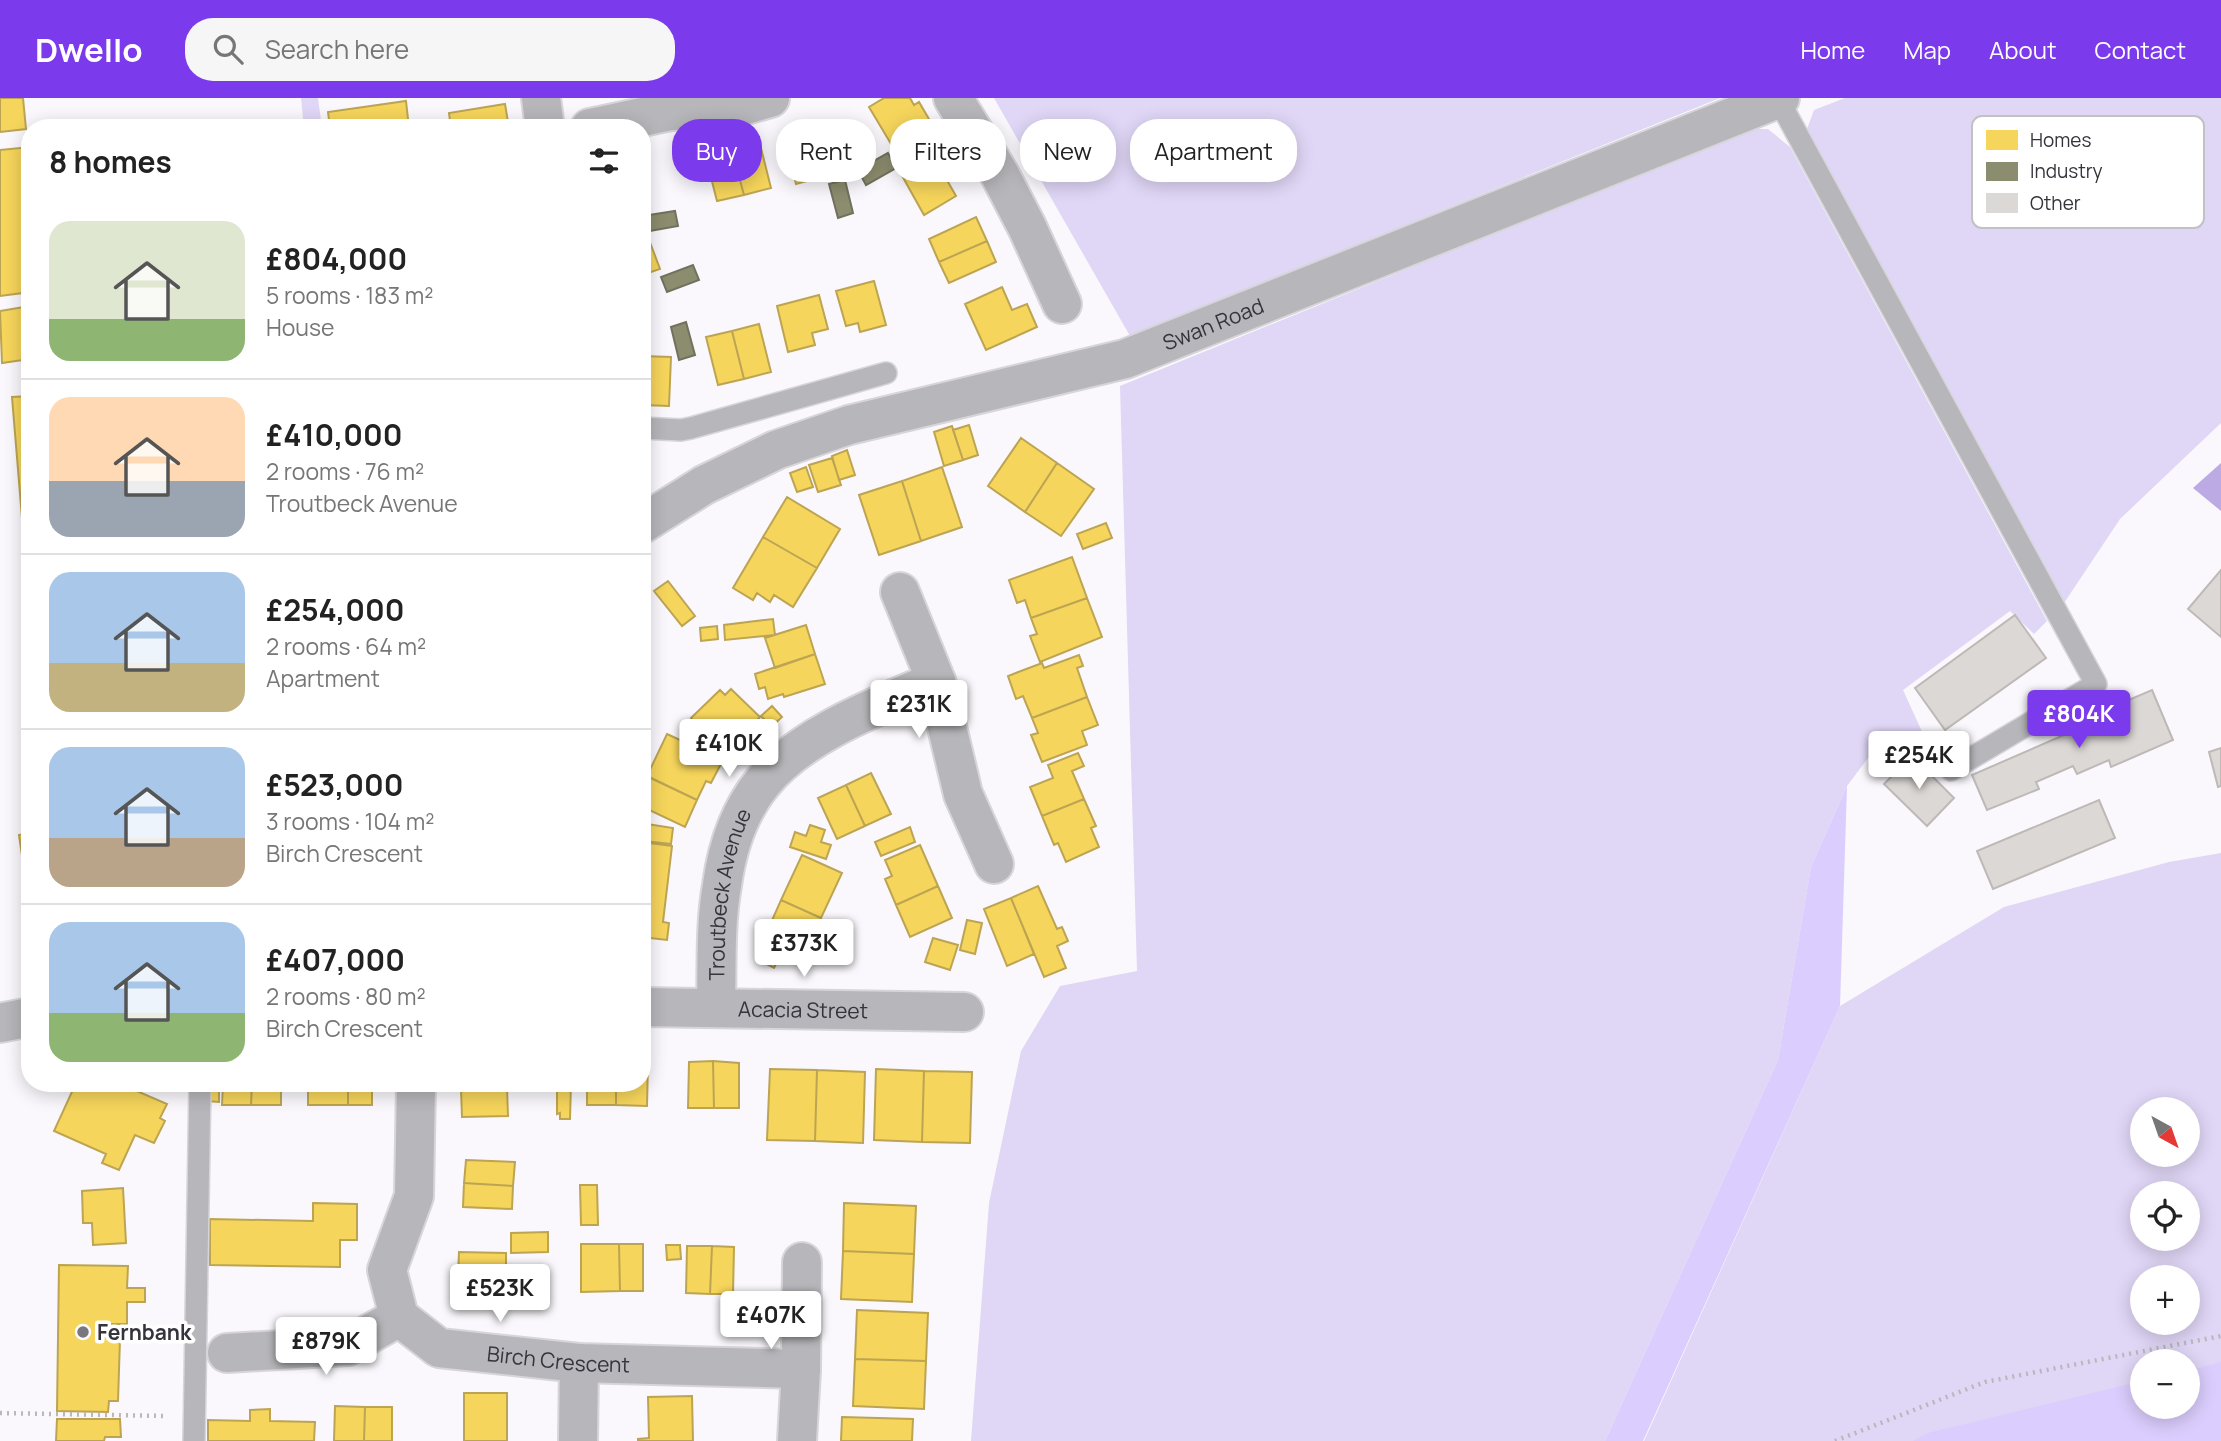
<!DOCTYPE html>
<meta charset="utf-8">
<style>
:root{--surface:#fff;--page:#f6f6f6;--text:#222;--muted:#767676;--line:#e0e0e0;--accent:#7c3aed}
body{margin:0;font-family:Manrope,sans-serif;background:var(--page);color:var(--text);height:100vh;display:flex;flex-direction:column;font-size:26px;white-space:nowrap}
*{box-sizing:border-box;margin:0}
p{font-size:23px;color:var(--muted)}
.icon{flex:none;width:38px;height:38px;fill:none;stroke:currentColor;stroke-width:2;stroke-linecap:round;stroke-linejoin:round}
.map{position:relative;flex:1;overflow:hidden}
.sheet{position:absolute;left:21px;top:21px;width:630px;height:973px;display:flex;flex-direction:column;background:var(--surface);border-radius:28px;box-shadow:0 4px 18px #0003}
.sheet>*{flex:none}
.guide{position:absolute;left:672px;top:21px;width:665px;height:63px;display:flex;gap:14px}
.needle{width:46px;rotate:140deg}
.tools{position:absolute;left:2130px;top:999px;display:grid;gap:14px}
.tools a{display:grid;place-items:center;width:70px;height:70px;border-radius:50%;background:var(--surface);box-shadow:0 4px 18px #0003;font-size:35px}
.price{position:absolute;translate:-50% -60px;padding:0 16px;border-radius:7px;background:#fff;color:#222;font-size:23px;line-height:46px;filter:drop-shadow(0 2px 4px #0008)}
.price::after{content:'';position:absolute;left:50%;top:42px;width:21px;height:16px;margin-left:-10px;background:inherit;clip-path:polygon(0 0,100% 0,50% 100%)}
.price.selected{background:var(--accent);color:#fff}
ul{padding:0;list-style:none}
li{display:flex;align-items:center;gap:21px;height:175px;padding:0 28px}
li+li{border-top:2px solid var(--line)}
li span{display:grid;place-items:center;flex:none;width:196px;height:140px;border-radius:21px;color:#555}
li>.icon{margin-inline-start:auto}
span .icon{width:84px;height:84px;fill:#fffc;stroke-width:1}
li b{font-size:30px}
h2{display:flex;justify-content:space-between;align-items:center;height:84px;padding:0 28px;font-size:30px}
.tag{padding:0 24px;border-radius:28px;background:var(--surface);box-shadow:0 4px 18px #0003;font-size:24px;line-height:63px}
.tag.selected{background:var(--accent);color:#fff}
header{display:flex;align-items:center;gap:42px;box-sizing:border-box;height:98px;padding:0 35px;background:var(--accent);color:#fff}
header strong{font-size:33px}
nav{display:flex;gap:38px;margin-inline-start:auto;font-size:24px}
.search{width:490px;height:63px;background:var(--page);display:flex;align-items:center;gap:18px;box-sizing:border-box;padding:0 24px;border-radius:28px;color:var(--muted);font-size:26px}
.map>svg:first-child{display:block}
.green{fill:#e0d6f6;fill-rule:evenodd}
.forest{fill:#dbcdfd}
.water{fill:#bcaae5}
.homes{fill:#f6d55c;stroke:#bca452;stroke-width:2}
.industry{fill:#8c8c6e;stroke:#72715f;stroke-width:2}
.building{fill:#dcd8d6;stroke:#beb9b7;stroke-width:2}
.lines{fill:none;stroke-linecap:round;stroke-linejoin:round}
.service-casing{stroke:#d7d5d9;stroke-width:24}
.minor-casing{stroke:#d7d5d9;stroke-width:42}
.path{stroke:#b9b7bb;stroke-width:4.5;stroke-dasharray:2 5;stroke-linecap:butt}
.service{stroke:#b7b6ba;stroke-width:21}
.minor{stroke:#b7b6ba;stroke-width:38}
.poi-dot{fill:#7a787f;stroke:#fff;stroke-width:2.5}
.labels{text-anchor:middle;dominant-baseline:central;stroke-width:7;stroke-linejoin:round;paint-order:stroke}
.street-label{font-size:21px;fill:#35333c;stroke:#fff}
.poi-label{font-size:21px;font-weight:bold;fill:#35333c;stroke:#fff;text-anchor:start}
.key{fill:#fff;stroke:#c2c2c4;stroke-width:2}
.key-label{font-size:19px;fill:#35333c}
</style>
<header>
<strong>Dwello</strong>
<div class="search"><svg class="icon" aria-label="search" viewBox="0 0 24 24"><circle cx="10" cy="10" r="6"/><path d="M15 15l6 6"/></svg>Search here</div>
<nav><a>Home</a><a>Map</a><a>About</a><a>Contact</a></nav>
</header>
<div class="map">
<svg width="2221" height="1343" viewBox="0 0 2221 1343">
<rect width="100%" height="100%" fill="#faf8fc"/>
<!-- green -->
<path class="green" d="M301,0H318L322,30H304Z
M994,0H1720L1130,238Z
M1845,0H2221V325L2120,421L2062,508L1807,31L1814,12Z
M1751,31H1768L1790,49L2047,523L2034,536L2010,513L1903,592L1924,638L1920,646L1903,657L1882,654L1868,660L1847,688L1811,769L1778,962L1605,1343H971L989,1105L1021,953L1060,888L1137,873L1120,288Z
M2221,755V1343H1644L1840,908L2004,809L2169,764ZM2142,1012H2188V1057H2142ZM2142,1096H2188V1141H2142ZM2142,1180H2188V1225H2142ZM2142,1264H2188V1309H2142Z"/>
<!-- forest -->
<path class="forest" d="M1847,688L1840,908L1643,1343H1605L1778,962L1811,769Z
M2221,1264V1343H1913L1928,1335L2142,1283V1309H2188V1273Z"/>
<!-- water -->
<path class="water" d="M2221,365V413L2193,390Z"/>
<!-- homes -->
<path class="homes" d="M0,0H23L26,31L0,34Z
M884,0H910L914,7L919,4L933,28L894,51L869,9Z
M406,3L409,30H330L328,14Z
M505,6L509,30H451L449,15Z
M812,27L825,78L796,86L783,34Z
M759,42L771,90L744,97L731,49Z
M944,48L957,70L944,77L956,98L924,117L900,74Z
M30,49V194L0,198V52Z
M731,49L744,97L717,103L705,56Z
M976,119L987,143L939,164L929,141Z
M648,139L660,171L642,177V141Z
M987,143L996,164L949,185L939,164Z
M874,183L886,227L860,234L858,225L846,228L836,193Z
M1002,189L1012,212L1027,206L1037,229L986,252L965,206Z
M819,197L828,231L812,235L815,247L788,254L777,208Z
M30,208V261L2,265L0,213Z
M759,226L771,274L744,281L732,233Z
M732,233L744,281L718,287L706,239Z
M642,258L671,259L669,308L642,307Z
M30,298V444H24L12,299Z
M969,327L978,357L963,362L953,332Z
M952,328L963,362L944,368L934,334Z
M1021,340L1057,365L1025,414L988,388Z
M847,352L855,377L839,382L832,358Z
M832,360L841,387L818,394L809,367Z
M1057,365L1094,391L1061,438L1025,414Z
M806,369L813,389L797,394L790,375Z
M942,369L962,429L921,443L902,383Z
M902,383L921,443L879,457L859,397Z
M787,399L840,431L817,470L763,439Z
M1106,425L1112,440L1083,451L1077,436Z
M763,439L817,470L793,509L774,497L770,504L757,495L753,502L733,490Z
M1072,459L1087,500L1031,520L1025,502L1017,505L1009,482Z
M668,483L695,518L682,528L654,493Z
M1087,500L1102,539L1040,564L1030,538L1037,536L1031,520Z
M773,521L775,537L725,542L724,527Z
M806,527L815,556L775,570L765,540Z
M717,528L718,541L701,543L700,530Z
M815,556L825,586L784,599L783,596L768,601L765,589L759,591L755,576Z
M1079,557L1083,568L1077,570L1087,599L1032,620L1023,598L1016,601L1008,578L1042,565L1044,570Z
M731,591L760,619L726,655L691,620L720,592L725,597Z
M1087,599L1098,627L1082,633L1087,647L1042,664L1031,637L1038,635L1032,620Z
M772,608L782,619L771,629L761,618Z
M667,636L723,662L711,685L706,683L697,702L647,678Z
M1078,655L1084,668L1072,673L1084,701L1042,718L1030,689L1053,680L1048,667Z
M871,675L891,716L865,728L846,687Z
M642,676L697,702L685,729L645,710L650,697L642,693Z
M846,687L865,728L837,741L818,700Z
M1084,701L1096,728L1091,730L1099,749L1066,764L1058,745L1054,747L1042,718Z
M647,726L673,730L671,746L644,743Z
M810,727L825,732L821,744L831,747L826,761L790,749L795,734L806,738Z
M910,729L915,744L881,758L875,744Z
M30,735V777L25,778L19,737Z
M642,744L672,748L663,824L669,825L667,842L642,839Z
M920,747L938,788L896,807L885,781L892,778L885,762Z
M802,757L842,775L821,820L781,802Z
M938,788L952,820L910,839L896,807Z
M1038,788L1057,831L1062,829L1068,843L1057,848L1066,870L1044,879L1011,800Z
M1011,800L1034,856L1007,868L984,811Z
M781,802L821,820L801,865L761,847Z
M967,822L982,825L975,856L960,852Z
M933,840L958,847L950,872L925,864Z
M764,854L778,862L774,870L759,862Z
M713,963L714,1010H688L689,964Z
M713,963L739,965V1010H714Z
M642,964H648L647,1008L616,1007V985H642Z
M770,971L817,972L815,1043L767,1042Z
M876,971L924,973L922,1044L874,1042Z
M817,972L865,974L863,1045L815,1043Z
M924,973L972,974L970,1045L922,1044Z
M76,985H134L132,991L167,1006L160,1020L165,1023L154,1045L135,1037L119,1072L102,1065L106,1056L54,1033Z
M207,985H219V1004L207,1003Z
M223,985H252L251,1007H222Z
M252,985H281V1007H251Z
M308,985H348V1007H308Z
M348,985H372V1007H348Z
M461,985H507V990L461,991Z
M557,985H571L570,1021H560V1015L557,1016Z
M587,985H616V1007H587Z
M507,990L508,1018L462,1019L461,991Z
M466,1062L515,1064L513,1088L464,1085Z
M464,1085L513,1088L512,1111L463,1109Z
M580,1087H597L598,1127H581Z
M123,1090L126,1145L93,1147L92,1125H83L82,1093Z
M313,1105L357,1106V1142H340V1169L210,1167V1121L313,1123Z
M844,1105L916,1108L914,1156L843,1153Z
M548,1134V1154L511,1155V1135Z
M581,1146H619L620,1193L581,1194Z
M619,1146H643V1193H620Z
M666,1147H680L681,1161L667,1162Z
M687,1148H712L710,1196L686,1195Z
M712,1148L734,1149L733,1196H710Z
M843,1153L914,1156L912,1204L841,1201Z
M459,1154L506,1155V1178H458Z
M59,1167L128,1168L127,1190H145V1204H127V1226H108V1241H120L118,1303H109L108,1314L57,1313Z
M458,1178H506L505,1201L458,1200Z
M857,1212L928,1215L926,1263L855,1261Z
M855,1261L926,1263L924,1311L853,1308Z
M464,1295H507V1343H464Z
M692,1298L693,1343H638V1341L649,1340L648,1299Z
M335,1308L365,1309L364,1343H334Z
M365,1309H392V1343H364Z
M270,1311V1323L315,1324L314,1343H208V1322L250,1323V1312Z
M842,1319L913,1321L912,1343H841Z
M57,1321H120L121,1339H105L104,1343H56Z"/>
<!-- industry -->
<path class="industry" d="M888,55L896,70L866,87L858,72Z
M845,82L853,115L838,120L829,86Z
M675,113L678,128L644,134L642,118Z
M693,167L699,182L667,194L661,179Z
M686,224L695,257L679,262L671,229Z"/>
<!-- building -->
<path class="building" d="M2221,472V539L2188,511Z
M2015,517L2046,560L1945,632L1915,590Z
M2152,592L2173,642L2111,669L2109,662L2077,676L2073,668L2036,684L2039,691L1987,712L1972,677L2094,624L2091,618Z
M2221,650V688L2218,689L2209,654Z
M1912,658L1954,700L1927,728L1884,686Z
M2099,702L2115,740L1993,791L1977,753Z"/>
<g class="lines">
<!-- service casing -->
<g class="service-casing">
<path id="service" d="M1778,1L2096,586L1951,672
M642,330L681,332L691,330L886,275
M194,1343L200,985"/>
</g>
<!-- minor casing -->
<g class="minor-casing">
<g id="minor">
<path d="M541,0L545,30"/>
<path d="M953,0L1000,77L1027,129L1062,206"/>
<path d="M590,30L671,13L742,8L770,0"/>
<path id="s1" d="M642,426L704,387L776,352L849,327L1125,261L1780,0"/>
<path d="M900,494L936,583L963,696L994,766"/>
<path id="s2" d="M642,909L964,914"/>
<path id="s3" d="M716,909C717,868 715,827 722,787C727,750 739,713 763,684C802,636 880,607 936,583"/>
<path d="M0,925L30,919"/>
<path id="s4" d="M416,985L414,1098L387,1172L399,1219L439,1250L579,1265L801,1271"/>
<path d="M227,1255L348,1248L399,1219"/>
<path d="M578,1343L579,1265"/>
<path d="M797,1343L801,1271L802,1164"/>
</g>
</g>
<!-- path -->
<path class="path" d="M0,1315L166,1318
M1835,1343L1985,1284L2221,1238"/>
<!-- service -->
<use href="#service" class="service"/>
<!-- minor -->
<use href="#minor" class="minor"/>
</g>
<!-- markers -->
<circle class="poi-dot" cx="83" cy="1234" r="7"/>
<g class="labels">
<!-- street labels -->
<g class="street-label">
<text stroke="none"><textPath href="#s1" startOffset="609">Swan Road</textPath></text>
<text stroke="none"><textPath href="#s3" startOffset="114">Troutbeck Avenue</textPath></text>
<text stroke="none"><textPath href="#s2" startOffset="161">Acacia Street</textPath></text>
<text stroke="none"><textPath href="#s4" startOffset="411">Birch Crescent</textPath></text>
</g>
<!-- poi labels -->
<g class="poi-label">
<text x="97" y="1234">Fernbank</text>
</g>
</g>
<!-- legend -->
<rect x="1972" y="18" width="232" height="112" rx="10" class="key"/>
<rect x="1986" y="32" width="32" height="20" fill="#f6d55c"/>
<rect x="1986" y="64" width="32" height="19" fill="#8c8c6e"/>
<rect x="1986" y="95" width="32" height="20" fill="#dcd8d6"/>
<g class="key-label">
<text x="2030" y="49">Homes</text>
<text x="2030" y="80">Industry</text>
<text x="2030" y="112">Other</text>
</g>
</svg>
<div class="tools">
<a><svg class="needle" viewBox="-14 -14 28 28"><path d="M0-13l5 13h-10z" fill="#e53935"/><path d="M0 13l5-13h-10z" fill="#767676"/></svg></a>
<a><svg class="icon" aria-label="locate" viewBox="0 0 24 24"><circle cx="12" cy="12" r="6"/><path d="M12 2v4M12 18v4M2 12h4M18 12h4"/></svg></a>
<a>+</a>
<a>−</a>
</div>
<b class="price" style="left:919px;top:642px">£231K</b>
<b class="price selected" style="left:2079px;top:652px">£804K</b>
<b class="price" style="left:729px;top:681px">£410K</b>
<b class="price" style="left:1919px;top:693px">£254K</b>
<b class="price" style="left:804px;top:881px">£373K</b>
<b class="price" style="left:500px;top:1226px">£523K</b>
<b class="price" style="left:771px;top:1253px">£407K</b>
<b class="price" style="left:326px;top:1279px">£879K</b>
<div class="guide">
<a class="tag selected">Buy</a>
<a class="tag">Rent</a>
<a class="tag">Filters</a>
<a class="tag">New</a>
<a class="tag">Apartment</a>
</div>
<section class="sheet">
<h2>8 homes<svg class="icon" aria-label="filters" viewBox="0 0 24 24"><path d="M4 7h16M4 17h16"/><circle cx="9" cy="7" r="2"/><circle cx="15" cy="17" r="2"/></svg></h2>
<ul>
<li><span style="background:linear-gradient(#dfe7d0 70%,#8fb573 0)"><svg class="icon" aria-label="home" viewBox="0 0 24 24"><path d="M3 11l9-7 9 7M6 9v11h12V9"/></svg></span><div><b>£804,000</b><p>5 rooms · 183 m²</p><p>House</p></div></li>
<li><span style="background:linear-gradient(#ffd9b3 60%,#9aa5b1 0)"><svg class="icon" aria-label="home" viewBox="0 0 24 24"><path d="M3 11l9-7 9 7M6 9v11h12V9"/></svg></span><div><b>£410,000</b><p>2 rooms · 76 m²</p><p>Troutbeck Avenue</p></div></li>
<li><span style="background:linear-gradient(#a9c7e8 65%,#c2b280 0)"><svg class="icon" aria-label="home" viewBox="0 0 24 24"><path d="M3 11l9-7 9 7M6 9v11h12V9"/></svg></span><div><b>£254,000</b><p>2 rooms · 64 m²</p><p>Apartment</p></div></li>
<li><span style="background:linear-gradient(#a9c7e8 65%,#b9a48a 0)"><svg class="icon" aria-label="home" viewBox="0 0 24 24"><path d="M3 11l9-7 9 7M6 9v11h12V9"/></svg></span><div><b>£523,000</b><p>3 rooms · 104 m²</p><p>Birch Crescent</p></div></li>
<li><span style="background:linear-gradient(#a9c7e8 65%,#8fb573 0)"><svg class="icon" aria-label="home" viewBox="0 0 24 24"><path d="M3 11l9-7 9 7M6 9v11h12V9"/></svg></span><div><b>£407,000</b><p>2 rooms · 80 m²</p><p>Birch Crescent</p></div></li>
</ul>
</section>
</div>
